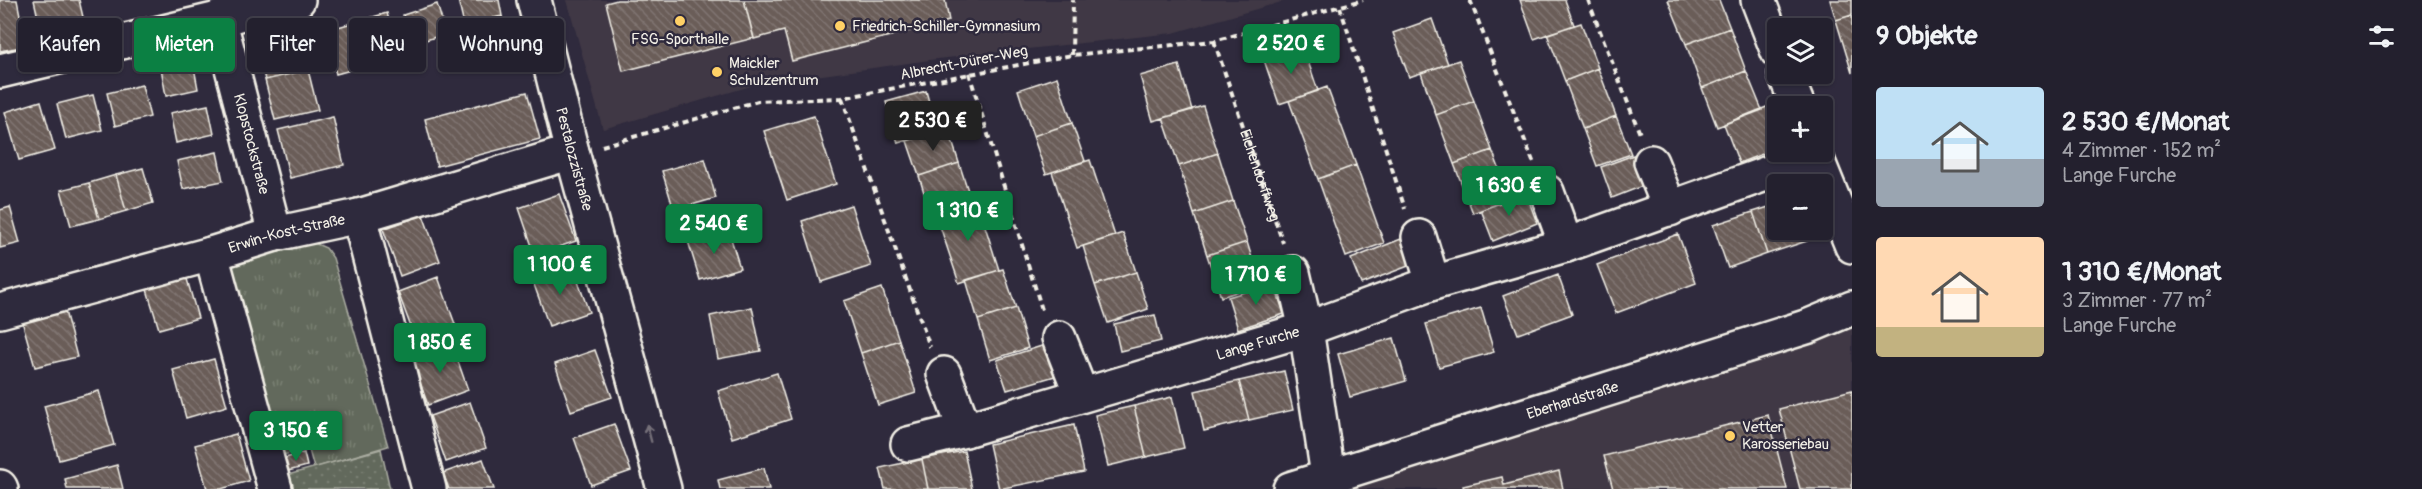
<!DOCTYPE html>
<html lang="de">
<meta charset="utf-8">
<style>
:root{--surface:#23202e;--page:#2f2d3a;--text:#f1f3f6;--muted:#a3a3aa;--line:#403e4a;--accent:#0b8043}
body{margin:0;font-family:Pangolin,sans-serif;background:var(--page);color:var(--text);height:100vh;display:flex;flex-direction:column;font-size:22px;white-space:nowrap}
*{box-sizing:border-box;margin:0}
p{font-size:20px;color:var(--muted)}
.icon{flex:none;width:33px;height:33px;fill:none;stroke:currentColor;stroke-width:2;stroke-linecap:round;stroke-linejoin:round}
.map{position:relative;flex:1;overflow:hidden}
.sheet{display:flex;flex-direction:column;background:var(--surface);width:570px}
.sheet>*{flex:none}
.top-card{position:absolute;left:18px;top:18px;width:570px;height:54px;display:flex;gap:12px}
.fabs{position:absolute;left:1767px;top:18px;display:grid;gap:12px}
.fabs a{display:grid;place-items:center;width:66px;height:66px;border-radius:6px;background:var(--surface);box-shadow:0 2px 4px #0004,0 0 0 2px var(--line);font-size:30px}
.price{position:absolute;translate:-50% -51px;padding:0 14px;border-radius:6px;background:var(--accent);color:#fff;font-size:20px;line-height:39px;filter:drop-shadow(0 2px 3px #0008)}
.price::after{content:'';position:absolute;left:50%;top:36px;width:18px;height:14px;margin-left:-9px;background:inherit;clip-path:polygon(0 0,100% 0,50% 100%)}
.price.on{background:#222;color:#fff}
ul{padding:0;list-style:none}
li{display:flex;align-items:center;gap:18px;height:150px;padding:0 24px}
li span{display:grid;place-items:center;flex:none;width:168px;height:120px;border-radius:6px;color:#555}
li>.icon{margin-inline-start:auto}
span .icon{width:72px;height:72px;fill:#fffc;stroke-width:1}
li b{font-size:26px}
h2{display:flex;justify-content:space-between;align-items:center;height:72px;padding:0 24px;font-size:26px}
.pill{padding:0 21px;border-radius:6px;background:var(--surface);box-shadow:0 2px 4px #0004,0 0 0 2px var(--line);font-size:21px;line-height:54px}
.pill.on{background:var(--accent);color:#fff}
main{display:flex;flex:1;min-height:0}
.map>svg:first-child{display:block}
.built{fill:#413945}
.grass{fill:url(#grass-tufts);stroke:#abada2;stroke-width:1.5}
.park{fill:url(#park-dots);stroke:#abada2;stroke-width:1.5}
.building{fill:url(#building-back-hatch);stroke:#f4f1e8;stroke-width:1.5}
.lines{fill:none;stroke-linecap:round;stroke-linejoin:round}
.street-casing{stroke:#f4f1e8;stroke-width:38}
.secondary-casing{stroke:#f4f1e8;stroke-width:38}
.path{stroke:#f4f1e8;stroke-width:4;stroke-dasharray:6 4.5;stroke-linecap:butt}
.street{stroke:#2f2a3d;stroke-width:33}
.secondary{stroke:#2f2a3d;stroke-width:33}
.oneway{stroke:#747079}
.poi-dot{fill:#ffd166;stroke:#2f2a3d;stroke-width:2}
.labels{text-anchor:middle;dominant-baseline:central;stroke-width:5;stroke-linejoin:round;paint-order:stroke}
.poi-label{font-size:15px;fill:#f4f1e8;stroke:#2f2a3d;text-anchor:start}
.street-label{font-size:15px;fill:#f4f1e8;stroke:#2f2a3d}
</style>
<main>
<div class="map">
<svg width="1852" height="489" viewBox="0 0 1852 489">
<defs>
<pattern id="grass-tufts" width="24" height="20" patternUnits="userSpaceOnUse" patternTransform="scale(1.5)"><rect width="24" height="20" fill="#62695b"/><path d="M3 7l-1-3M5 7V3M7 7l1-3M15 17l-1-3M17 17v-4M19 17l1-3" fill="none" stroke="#797f73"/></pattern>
<pattern id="park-dots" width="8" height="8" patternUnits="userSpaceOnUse" patternTransform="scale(1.5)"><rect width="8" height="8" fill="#62695b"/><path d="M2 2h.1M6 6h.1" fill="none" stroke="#797f73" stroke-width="1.8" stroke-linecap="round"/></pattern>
<pattern id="building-back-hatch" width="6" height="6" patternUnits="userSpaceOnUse" patternTransform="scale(1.5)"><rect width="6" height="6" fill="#6a5d59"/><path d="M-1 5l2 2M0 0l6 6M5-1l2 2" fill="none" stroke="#807571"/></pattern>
</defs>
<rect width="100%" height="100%" fill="#2f2a3d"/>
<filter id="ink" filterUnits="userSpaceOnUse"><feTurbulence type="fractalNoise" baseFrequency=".0167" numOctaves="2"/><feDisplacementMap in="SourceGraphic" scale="12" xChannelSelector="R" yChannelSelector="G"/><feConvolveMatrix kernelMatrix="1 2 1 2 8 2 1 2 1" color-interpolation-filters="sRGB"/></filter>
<g filter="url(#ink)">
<!-- built -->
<path class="built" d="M567,0H1288L1173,33L937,59L758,84L603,129Z
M1852,325V489H1336Z"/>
<!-- grass -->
<path class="grass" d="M312,242L326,248L333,258L388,446L314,468L309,450L281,455L227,262Z"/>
<!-- park -->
<path class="park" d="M381,449L390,489H288L284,476Z"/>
<!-- building -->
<path class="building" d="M0,0H17L26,46L0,51Z
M34,0H79L86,30L43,40Z
M458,0H499L502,16L464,25Z
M617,0H744L754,38L623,71L606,3Z
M744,0H945L949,21L792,61L784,31L754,39Z
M1520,0H1565L1574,25L1534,39Z
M1668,0H1719L1730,28L1686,44Z
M1830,0H1852V15L1836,20Z
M437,4L446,34L412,44L403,15Z
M387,13L399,57L336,74L324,31Z
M1852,15V73L1836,20Z
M502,16L512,58L474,67L464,25Z
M1432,19L1448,64L1409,77L1393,33Z
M1581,23L1598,68L1565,81L1547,34Z
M1730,28L1746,71L1702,88L1686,44Z
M299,29L308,70L265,80L255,40Z
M1303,46L1318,91L1279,104L1264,60Z
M1459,60L1474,101L1436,115L1421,73Z
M193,62L198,89L166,96L161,68Z
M1179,65L1192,110L1153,121L1140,76Z
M1598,68L1616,116L1583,129L1565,81Z
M308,70L318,110L275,120L265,80Z
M1746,71L1762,110L1717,127L1702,88Z
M1057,77L1072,123L1033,136L1018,90Z
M142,85L150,117L115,126L107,93Z
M1327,87L1356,165L1318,179L1289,101Z
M926,91L937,131L898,143L886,102Z
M527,92L540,139L437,166L425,119Z
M93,95L102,130L66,139L57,104Z
M41,101L55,150L19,160L5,112Z
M1474,101L1492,150L1454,164L1436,115Z
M208,105L214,134L176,143L170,113Z
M1203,106L1218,153L1179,166L1163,118Z
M1769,106L1778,128V148L1739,163L1724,124Z
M814,116L836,184L787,200L764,131Z
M1616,116L1631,154L1597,166L1583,129Z
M333,117L344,165L290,178L278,130Z
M1072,123L1085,161L1046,174L1033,136Z
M948,128L959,163L919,176L907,141Z
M1492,150L1511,199L1473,213L1454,164Z
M217,152L223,181L183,189L177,161Z
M1218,153L1233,201L1194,214L1179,166Z
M1639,153L1650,183L1612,198L1601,167Z
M705,159L716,198L674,210L662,171Z
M1090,160L1115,236L1077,248L1052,172Z
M959,163L972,203L931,216L919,176Z
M1356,165L1384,243L1346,257L1318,179Z
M143,168L153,203L126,211L116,175Z
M116,175L126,211L99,219L89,183Z
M89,183L99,219L71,226L61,190Z
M1526,193L1537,223L1493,241L1481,210Z
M559,194L576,241L535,255L519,208Z
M977,201L999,270L959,283L936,214Z
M1233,201L1247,242L1207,255L1194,214Z
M1778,204V230H1803L1807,241L1767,254L1753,212Z
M851,205L871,266L821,282L802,221Z
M10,207L20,243L0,248V210Z
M1753,212L1767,254L1728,268L1713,225Z
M423,215L440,261L400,276L383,229Z
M728,229L740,268L700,280L688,241Z
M1123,233L1136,272L1095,285L1083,246Z
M1678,234L1696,283L1616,313L1597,265Z
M1401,239L1411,265L1361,284L1351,259Z
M1247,242L1260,284L1221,297L1207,255Z
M572,265L589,312L549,326L532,279Z
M1003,269L1016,308L978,320L966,280Z
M185,272L198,318L159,329L145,283Z
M1136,272L1148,309L1108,323L1095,285Z
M1558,275L1572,314L1518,334L1503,296Z
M438,277L455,324L415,338L398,292Z
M1274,283L1284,314L1238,329L1228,297Z
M882,288L899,340L861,353L844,301Z
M752,307L761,351L718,359L710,316Z
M1016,308L1028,348L990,360L978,320Z
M1481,308L1494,352L1439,367L1426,324Z
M65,311L77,357L35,367L22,321Z
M1155,315L1161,341L1120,351L1114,324Z
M1394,338L1406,381L1350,397L1338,354Z
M899,340L916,393L878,405L861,353Z
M452,344L468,390L428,405L411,358Z
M1045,345L1055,376L1007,390L997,360Z
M595,350L612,397L571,411L555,364Z
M214,359L227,406L186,418L173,370Z
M1284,371L1293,410L1249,420L1239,381Z
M777,373L791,419L732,438L718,391Z
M1239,381L1249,420L1204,431L1195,391Z
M1852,390V489H1800L1779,409Z
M99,391L114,445L59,460L44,406Z
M1172,397L1184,448L1146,457L1134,406Z
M470,402L486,448L446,462L430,416Z
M1134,406L1146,457L1108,466L1095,415Z
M1768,415L1787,489H1613L1604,456Z
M614,424L631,471L591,485L574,438Z
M1074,425L1084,472L999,489L989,444Z
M236,434L249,481L221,489H207L195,445Z
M964,451L972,489H928L922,459Z
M304,453L307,466L288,471L285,458Z
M483,459L494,489H449L443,473Z
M922,459L928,489H885L880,468Z
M117,465L123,489H67L65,479Z
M764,468L769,489H720L718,480Z
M1559,471L1563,489H1464L1463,486L1502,477L1504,485Z"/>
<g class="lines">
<!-- street casing -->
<g class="street-casing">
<g id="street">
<path id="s2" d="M534,0L572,152L664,489"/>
<path d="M1758,0L1778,52"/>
<path id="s3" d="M219,18L275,234"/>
<path d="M0,71L298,0"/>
<path d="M1785,74L1798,106"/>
<path d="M1814,152L1852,246"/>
<path d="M1651,162L1670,209"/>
<path d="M1547,192L1566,245"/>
<path d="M359,216L429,489"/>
<path d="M1419,237L1433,283"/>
<path d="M211,254L275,489"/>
<path d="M1293,273L1306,329L1330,489"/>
<path id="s4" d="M0,311L211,254L275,234L359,216L572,152"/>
<path d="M1059,338L1081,394"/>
<path d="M944,374L965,430"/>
<path id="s5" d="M908,444L965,430L1306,329L1433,283L1566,245L1816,156"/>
<path id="s6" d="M1290,489L1809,326L1852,308"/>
</g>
</g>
<!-- secondary casing -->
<g class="secondary-casing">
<path id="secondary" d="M0,487L1,489"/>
</g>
<!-- path -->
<g class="path">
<path d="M1470,0L1534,164"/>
<path d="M1588,0L1640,134"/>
<path d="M1340,7L1405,209"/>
<path id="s1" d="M1214,41L1283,243"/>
<path d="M1072,55L1073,0"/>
<path d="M969,73L1043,313"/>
<path d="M842,98L930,347"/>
<path d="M602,146L758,101L842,98L1072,55L1214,41L1363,0"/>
</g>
<!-- street -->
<use href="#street" class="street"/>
<!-- secondary -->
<use href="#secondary" class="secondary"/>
</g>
<!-- one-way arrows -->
<defs><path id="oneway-shaft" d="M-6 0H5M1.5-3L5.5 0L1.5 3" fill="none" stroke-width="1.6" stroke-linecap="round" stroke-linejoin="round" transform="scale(1.5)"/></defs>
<use class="oneway" href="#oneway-shaft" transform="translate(649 433) rotate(-105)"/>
</g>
<!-- markers -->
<g class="poi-dot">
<circle cx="680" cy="21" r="6"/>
<circle cx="840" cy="26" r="6"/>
<circle cx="717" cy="72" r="6"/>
<circle cx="1730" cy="436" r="6"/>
</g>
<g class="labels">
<!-- poi labels -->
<g class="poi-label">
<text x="852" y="26">Friedrich-Schiller-Gymnasium</text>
<text x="680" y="39" text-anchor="middle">FSG-Sporthalle</text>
<text x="729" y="63">Maickler<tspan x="729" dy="17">Schulzentrum</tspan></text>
<text x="1742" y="427">Vetter<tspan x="1742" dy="17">Karosseriebau</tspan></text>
</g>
<!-- street labels -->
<g class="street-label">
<text transform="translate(964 63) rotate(-11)">Albrecht-Dürer-Weg</text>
<text stroke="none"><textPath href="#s3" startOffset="130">Klopstockstraße</textPath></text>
<text stroke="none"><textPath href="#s2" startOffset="164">Pestalozzistraße</textPath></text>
<text stroke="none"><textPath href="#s1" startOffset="142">Eichendorffweg</textPath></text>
<text stroke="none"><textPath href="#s4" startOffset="297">Erwin-Kost-Straße</textPath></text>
<text stroke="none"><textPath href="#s5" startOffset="364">Lange Furche</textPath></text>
<text stroke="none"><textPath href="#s6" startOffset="296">Eberhardstraße</textPath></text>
</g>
</g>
</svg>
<div class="fabs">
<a><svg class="icon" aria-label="layers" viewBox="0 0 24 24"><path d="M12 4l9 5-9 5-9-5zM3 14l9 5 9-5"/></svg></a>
<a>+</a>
<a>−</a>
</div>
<b class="price" style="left:1291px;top:75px">2 520 €</b>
<b class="price on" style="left:933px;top:152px">2 530 €</b>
<b class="price" style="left:1509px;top:217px">1 630 €</b>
<b class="price" style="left:968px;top:242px">1 310 €</b>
<b class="price" style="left:714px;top:255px">2 540 €</b>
<b class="price" style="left:560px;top:296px">1 100 €</b>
<b class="price" style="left:1256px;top:306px">1 710 €</b>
<b class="price" style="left:440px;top:374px">1 850 €</b>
<b class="price" style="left:296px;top:462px">3 150 €</b>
<div class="top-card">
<a class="pill">Kaufen</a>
<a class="pill on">Mieten</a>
<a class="pill">Filter</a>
<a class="pill">Neu</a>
<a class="pill">Wohnung</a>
</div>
</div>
<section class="sheet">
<h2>9 Objekte<svg class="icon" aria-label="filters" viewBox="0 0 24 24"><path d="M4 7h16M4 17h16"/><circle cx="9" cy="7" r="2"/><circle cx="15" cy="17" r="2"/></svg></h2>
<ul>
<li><span style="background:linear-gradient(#bfe0f5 60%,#9aa5b1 0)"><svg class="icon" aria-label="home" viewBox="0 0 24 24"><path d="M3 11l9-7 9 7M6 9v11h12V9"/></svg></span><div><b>2 530 €/Monat</b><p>4 Zimmer · 152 m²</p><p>Lange Furche</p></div></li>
<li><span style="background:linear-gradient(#ffd9b3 75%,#c2b280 0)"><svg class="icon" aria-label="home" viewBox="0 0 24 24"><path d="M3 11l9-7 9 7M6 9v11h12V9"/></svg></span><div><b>1 310 €/Monat</b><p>3 Zimmer · 77 m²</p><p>Lange Furche</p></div></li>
</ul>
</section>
</main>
